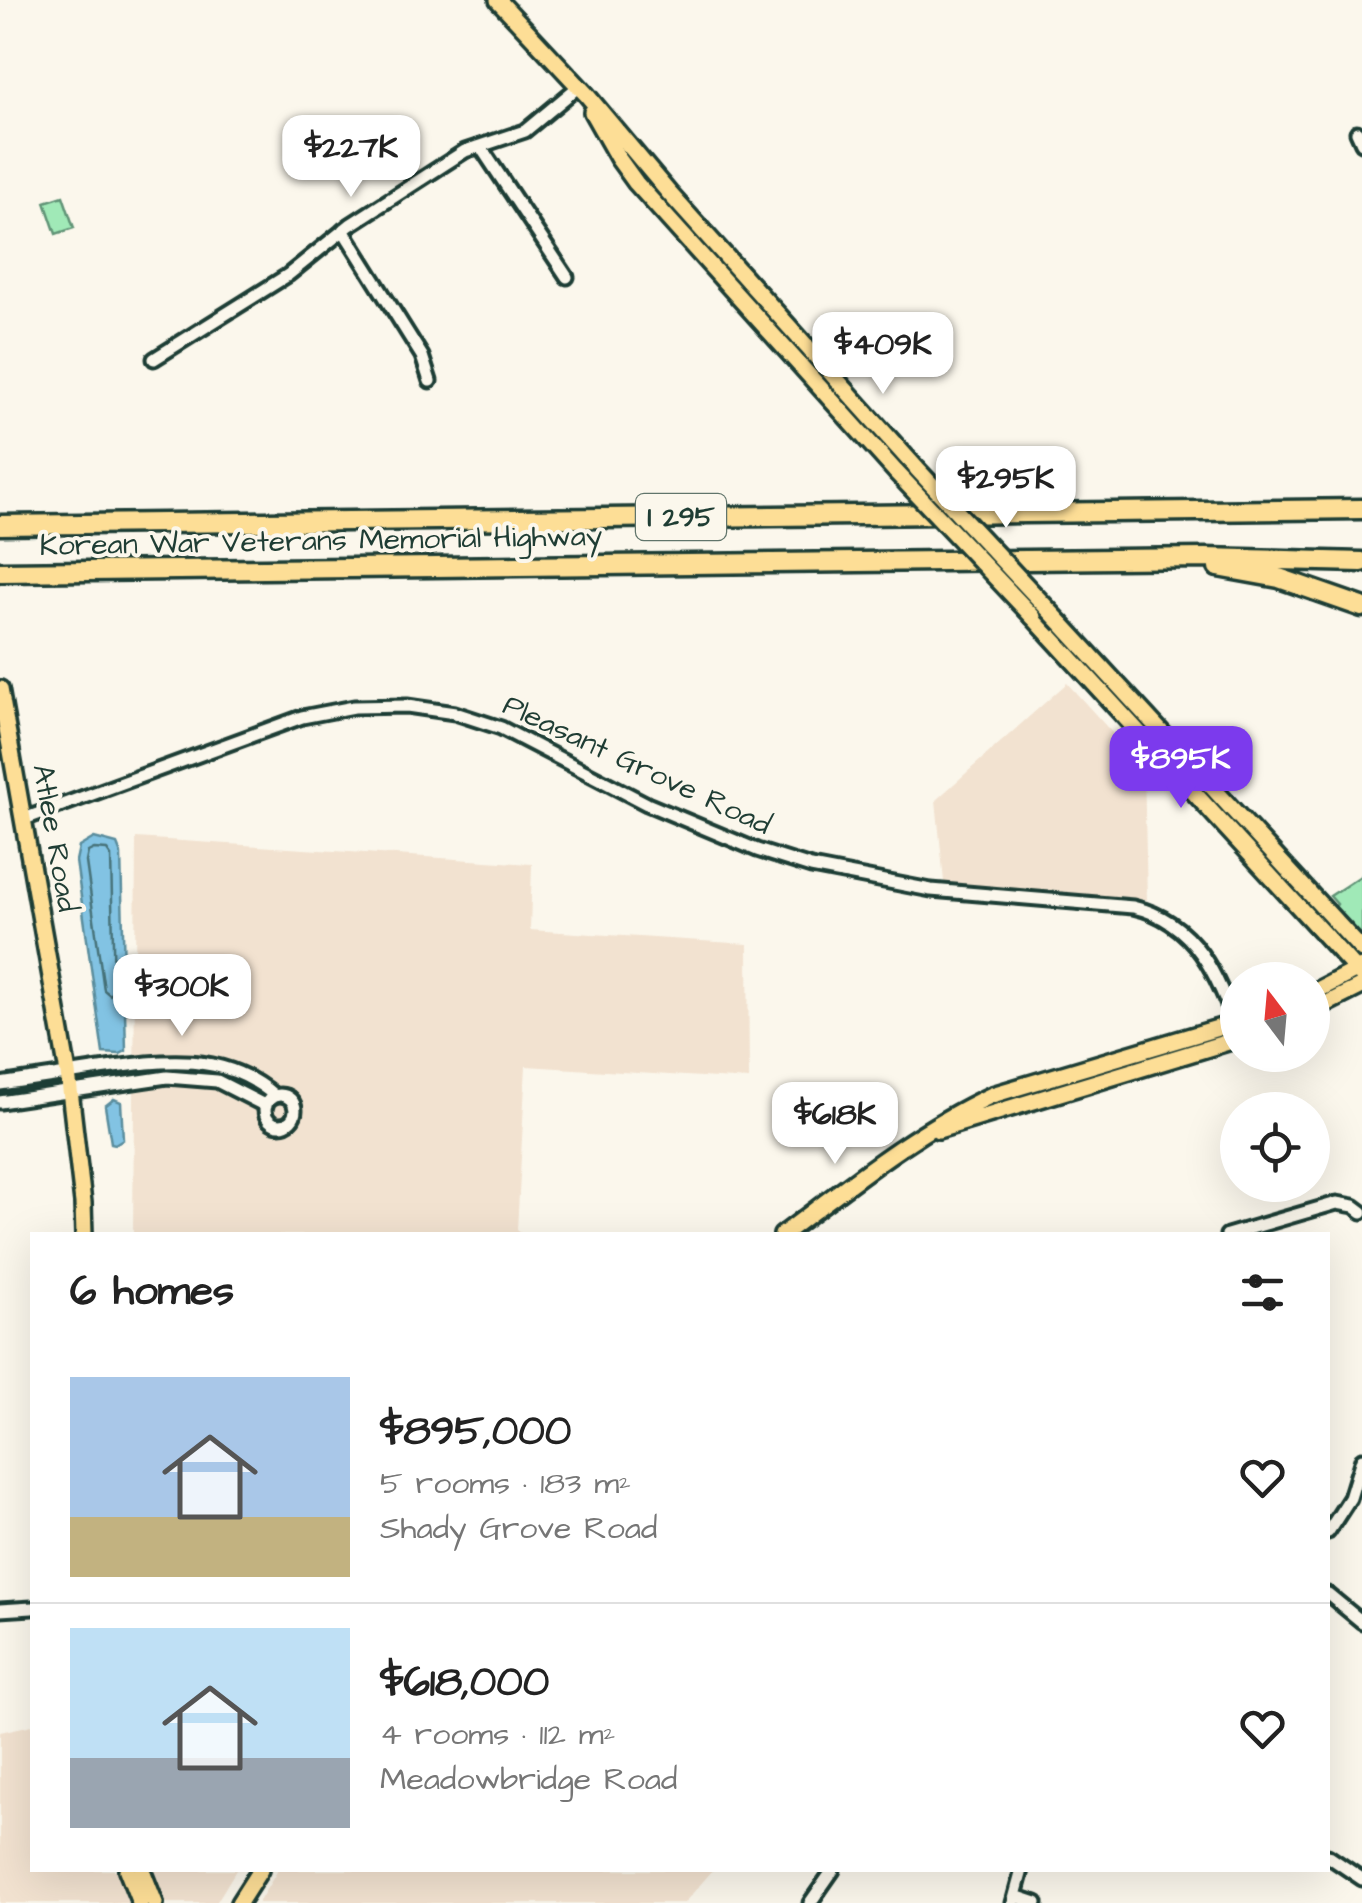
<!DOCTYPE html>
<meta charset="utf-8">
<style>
:root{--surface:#fff;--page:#f2f2f2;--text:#222;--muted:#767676;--line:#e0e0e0;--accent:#7c3aed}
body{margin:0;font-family:"Architects Daughter",sans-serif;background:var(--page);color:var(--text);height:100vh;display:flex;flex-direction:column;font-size:38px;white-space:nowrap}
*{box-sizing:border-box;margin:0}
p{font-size:32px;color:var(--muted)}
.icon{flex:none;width:55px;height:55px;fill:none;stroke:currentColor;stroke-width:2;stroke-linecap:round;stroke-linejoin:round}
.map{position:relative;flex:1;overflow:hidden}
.details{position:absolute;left:30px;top:1232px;width:1300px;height:640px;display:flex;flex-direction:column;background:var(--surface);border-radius:0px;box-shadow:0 10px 40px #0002}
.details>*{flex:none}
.needle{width:65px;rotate:344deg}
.fabs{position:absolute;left:1220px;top:962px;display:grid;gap:20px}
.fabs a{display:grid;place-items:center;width:110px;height:110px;border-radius:50%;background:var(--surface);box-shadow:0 10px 40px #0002;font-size:50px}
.price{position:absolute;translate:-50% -85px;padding:0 22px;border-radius:20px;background:#fff;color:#222;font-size:32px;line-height:65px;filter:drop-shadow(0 2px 5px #0008)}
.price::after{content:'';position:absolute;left:50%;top:60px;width:30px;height:22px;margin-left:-15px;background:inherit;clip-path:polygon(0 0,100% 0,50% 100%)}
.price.active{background:var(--accent);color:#fff}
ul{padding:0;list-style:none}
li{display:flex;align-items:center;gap:30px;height:250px;padding:0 40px}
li+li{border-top:2px solid var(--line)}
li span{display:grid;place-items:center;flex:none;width:280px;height:200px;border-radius:0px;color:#555}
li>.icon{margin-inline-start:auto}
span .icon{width:120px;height:120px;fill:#fffc;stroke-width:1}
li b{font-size:42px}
h2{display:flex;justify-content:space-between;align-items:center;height:120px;padding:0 40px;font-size:42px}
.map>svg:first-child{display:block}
.built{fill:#f2e2d0}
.green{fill:#a0e9b7;stroke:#609376;stroke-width:2.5}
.water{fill:#82c3e3;stroke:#5a8d9d;stroke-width:2.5}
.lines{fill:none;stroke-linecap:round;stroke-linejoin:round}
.shore{stroke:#47737a;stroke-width:2.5}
.minor-casing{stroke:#1f3d34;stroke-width:19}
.major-casing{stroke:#1f3d34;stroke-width:22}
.highway-casing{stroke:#1f3d34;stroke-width:25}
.minor{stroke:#fbf7ec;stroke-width:11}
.major{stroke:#fdde96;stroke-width:15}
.highway{stroke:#fdde96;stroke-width:18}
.major-bridge-casing{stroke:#1f3d34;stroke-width:22;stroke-linecap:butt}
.major-bridge{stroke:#fdde96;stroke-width:15}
.labels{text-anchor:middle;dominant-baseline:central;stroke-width:8;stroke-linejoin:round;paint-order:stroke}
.shield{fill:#fbf7ec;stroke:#61756b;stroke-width:2.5}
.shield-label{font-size:28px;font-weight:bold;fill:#1f3d34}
.street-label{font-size:30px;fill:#1f3d34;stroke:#fbf7ec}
</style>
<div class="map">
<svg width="1362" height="1903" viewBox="0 0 1362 1903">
<rect width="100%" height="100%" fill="#fbf7ec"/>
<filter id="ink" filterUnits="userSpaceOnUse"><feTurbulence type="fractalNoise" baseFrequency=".01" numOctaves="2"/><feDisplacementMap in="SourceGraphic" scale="20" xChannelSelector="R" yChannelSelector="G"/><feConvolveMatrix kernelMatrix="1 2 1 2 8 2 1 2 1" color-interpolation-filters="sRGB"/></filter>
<g filter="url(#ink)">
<!-- built -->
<path class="built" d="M1067,683L1144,768L1147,900L944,882L936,800Z
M136,838L532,864L530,930L748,944L749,1080L526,1066L517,1230L523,1235H133Z
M32,1725V1870H117L128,1903H0V1732Z
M151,1870H236L216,1903H164Z
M278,1870H713L684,1903H258Z"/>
<!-- green -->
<path class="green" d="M63,196L74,228L56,234L45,202Z
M1362,875V937L1335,907L1337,904L1330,896Z"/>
<!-- water -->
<path class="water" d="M94,838L117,844L121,854L126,1051L120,1054L103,1053L76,861L79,847Z
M114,1099L121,1102L123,1139L115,1144L111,1143L105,1106Z"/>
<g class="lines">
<!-- shore -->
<path class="shore" d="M94,849L107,850L111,856L114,989L110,995L104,990L86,862L88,852Z"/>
<!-- minor casing -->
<g class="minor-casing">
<path id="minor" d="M1357,132L1362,143
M480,146L567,277
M343,230L422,356L430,381
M154,359L288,275L350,225L465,151L525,131L578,87
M24,819L302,717L354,707L407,706L455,713L501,728L647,804L757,850L811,867L931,890L1133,907C1196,921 1217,976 1238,1031
M0,1084C33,1079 66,1074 100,1069C163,1060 224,1051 275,1096
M265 1110a15 15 0 1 1 30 0a15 15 0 1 1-30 0Z
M0,1102L167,1077L217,1081L266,1106
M1227,1235L1337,1203L1354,1206L1362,1212
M1328,1532L1350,1498L1362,1459
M1328,1594L1362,1622
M0,1610L32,1608
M1328,1856L1362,1879
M1015,1896L1036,1903
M810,1903L833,1870
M1013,1903L1022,1870"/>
</g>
<!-- major casing -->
<g class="major-casing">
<path id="major" d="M498,0L586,94L669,193L917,469
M592,112L618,158L636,183L896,472
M1033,617L1362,976
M1062,624L1362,950
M0,689L68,1073L83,1203L84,1235
M1312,993L1362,967
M1312,1011L1362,986
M938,1130L1238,1039
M782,1235C850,1184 915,1131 992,1095L1238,1022
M127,1870L140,1903
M142,1870L155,1903
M239,1903L260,1870"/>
</g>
<!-- highway casing -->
<g class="highway-casing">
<path id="highway" d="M0,525L1362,509
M1218,567L1279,578L1362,607
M0,572L1205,558L1362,562"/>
</g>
<!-- minor -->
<use href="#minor" class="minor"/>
<!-- major -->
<use href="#major" class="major"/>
<!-- highway -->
<use href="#highway" class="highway"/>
<!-- major-bridge casing -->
<g class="major-bridge-casing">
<path id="major-bridge" d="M917,469L1062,624
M896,472L1033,617"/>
</g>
<!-- major-bridge -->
<use href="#major-bridge" class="major-bridge"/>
</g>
</g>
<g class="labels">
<!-- shield labels -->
<rect class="shield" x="636" y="494" width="90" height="46" rx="8"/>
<g class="shield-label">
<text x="681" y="517">I 295</text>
</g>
<!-- street labels -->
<g class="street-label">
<text transform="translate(321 541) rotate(-1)">Korean War Veterans Memorial Highway</text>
<text transform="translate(637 765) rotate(25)">Pleasant Grove Road</text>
<text transform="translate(55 838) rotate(80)">Atlee Road</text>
</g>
</g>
</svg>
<div class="fabs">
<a><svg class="needle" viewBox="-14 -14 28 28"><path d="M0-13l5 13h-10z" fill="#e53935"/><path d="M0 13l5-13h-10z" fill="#767676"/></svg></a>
<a><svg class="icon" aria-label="locate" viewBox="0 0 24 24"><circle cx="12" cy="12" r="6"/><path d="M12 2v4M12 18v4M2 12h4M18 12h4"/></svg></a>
</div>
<b class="price" style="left:351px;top:200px">$227K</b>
<b class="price" style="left:883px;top:397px">$409K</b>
<b class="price" style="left:1006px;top:531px">$295K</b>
<b class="price active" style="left:1181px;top:811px">$895K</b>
<b class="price" style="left:182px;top:1039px">$300K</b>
<b class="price" style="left:835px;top:1167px">$618K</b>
<section class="details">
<h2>6 homes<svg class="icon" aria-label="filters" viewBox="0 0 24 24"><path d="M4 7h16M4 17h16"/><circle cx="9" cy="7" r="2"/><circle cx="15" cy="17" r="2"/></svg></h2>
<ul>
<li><span style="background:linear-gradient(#a9c7e8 70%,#c2b280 0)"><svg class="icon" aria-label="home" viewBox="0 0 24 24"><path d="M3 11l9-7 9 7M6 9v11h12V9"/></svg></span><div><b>$895,000</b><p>5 rooms · 183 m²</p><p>Shady Grove Road</p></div><svg class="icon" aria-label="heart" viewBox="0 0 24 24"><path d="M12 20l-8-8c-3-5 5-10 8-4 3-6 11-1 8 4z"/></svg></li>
<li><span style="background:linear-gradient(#bfe0f5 65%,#9aa5b1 0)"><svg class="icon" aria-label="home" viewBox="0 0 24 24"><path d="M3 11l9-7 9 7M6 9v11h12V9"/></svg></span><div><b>$618,000</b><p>4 rooms · 112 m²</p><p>Meadowbridge Road</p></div><svg class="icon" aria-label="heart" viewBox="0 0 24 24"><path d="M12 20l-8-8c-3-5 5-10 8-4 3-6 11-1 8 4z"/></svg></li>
</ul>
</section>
</div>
